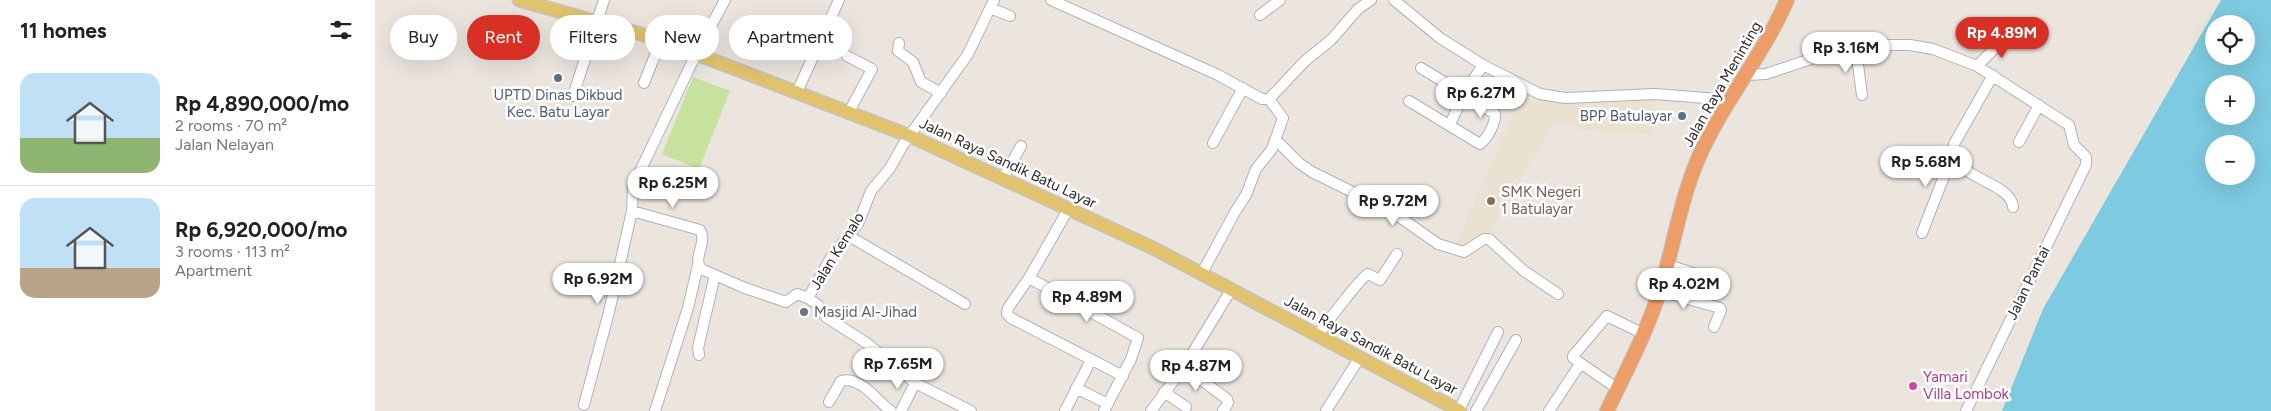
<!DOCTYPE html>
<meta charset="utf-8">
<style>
:root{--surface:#fff;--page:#f6f6f6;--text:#222;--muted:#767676;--line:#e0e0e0;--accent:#d93025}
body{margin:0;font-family:Figtree,sans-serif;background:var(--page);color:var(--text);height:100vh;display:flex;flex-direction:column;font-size:19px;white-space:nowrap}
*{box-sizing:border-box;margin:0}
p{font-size:16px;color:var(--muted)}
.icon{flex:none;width:28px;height:28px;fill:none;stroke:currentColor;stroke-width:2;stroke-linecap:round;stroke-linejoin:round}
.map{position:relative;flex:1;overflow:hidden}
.details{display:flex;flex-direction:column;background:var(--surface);width:375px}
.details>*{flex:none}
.top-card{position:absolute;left:15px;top:15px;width:475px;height:45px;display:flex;gap:10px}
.fabs{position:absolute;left:1830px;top:15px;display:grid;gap:10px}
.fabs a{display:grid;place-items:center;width:50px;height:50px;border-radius:50%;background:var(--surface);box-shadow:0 5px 20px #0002;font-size:25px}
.price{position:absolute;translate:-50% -42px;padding:0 11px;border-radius:18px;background:#fff;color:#222;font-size:16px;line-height:32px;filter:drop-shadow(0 1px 2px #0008)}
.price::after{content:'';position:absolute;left:50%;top:30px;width:15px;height:11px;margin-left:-8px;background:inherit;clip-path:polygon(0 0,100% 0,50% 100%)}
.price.selected{background:var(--accent);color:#fff}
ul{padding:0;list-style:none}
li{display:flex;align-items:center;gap:15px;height:125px;padding:0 20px}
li+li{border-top:1px solid var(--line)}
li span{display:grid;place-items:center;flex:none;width:140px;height:100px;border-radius:15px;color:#555}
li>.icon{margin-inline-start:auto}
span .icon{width:60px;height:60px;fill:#fffc;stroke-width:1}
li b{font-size:21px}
h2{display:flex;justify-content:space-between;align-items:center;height:60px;padding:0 20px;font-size:21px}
.pill{padding:0 18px;border-radius:22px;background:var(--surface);box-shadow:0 5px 20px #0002;font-size:18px;line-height:45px}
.pill.selected{background:var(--accent);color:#fff}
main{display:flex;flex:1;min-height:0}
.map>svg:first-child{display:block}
.education{fill:#ebe1d0}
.pitch{fill:#c7e29e}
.water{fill:#7dcae1;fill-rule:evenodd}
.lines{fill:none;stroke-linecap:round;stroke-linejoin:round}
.minor-casing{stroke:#afb1ba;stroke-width:12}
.major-casing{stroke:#c4c4c4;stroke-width:15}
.highway-casing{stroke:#c4c4c4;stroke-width:16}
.minor{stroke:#fff;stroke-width:10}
.major{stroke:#e1c36d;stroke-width:12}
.highway{stroke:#ed9d68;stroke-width:14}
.service-dot{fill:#5c6f8a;stroke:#fff;stroke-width:2}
.education-dot{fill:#8d6e63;stroke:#fff;stroke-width:2}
.worship-dot{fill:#6b7280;stroke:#fff;stroke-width:2}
.hotel-dot{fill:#d1479c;stroke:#fff;stroke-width:2}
.labels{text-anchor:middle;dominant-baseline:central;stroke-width:5;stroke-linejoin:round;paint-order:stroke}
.street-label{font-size:15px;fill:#2b2b2b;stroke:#fff}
.service-label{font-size:15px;fill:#4e5e75;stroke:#fff}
.education-label{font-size:15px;fill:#785e54;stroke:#fff;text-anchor:start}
.worship-label{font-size:15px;fill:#5b616d;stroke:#fff;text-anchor:start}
.hotel-label{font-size:15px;fill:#b23c85;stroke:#fff;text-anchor:start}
</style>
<main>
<section class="details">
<h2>11 homes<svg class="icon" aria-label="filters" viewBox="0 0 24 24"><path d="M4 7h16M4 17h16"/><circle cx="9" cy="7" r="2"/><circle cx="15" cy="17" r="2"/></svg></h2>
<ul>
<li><span style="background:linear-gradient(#bfe0f5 65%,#8fb573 0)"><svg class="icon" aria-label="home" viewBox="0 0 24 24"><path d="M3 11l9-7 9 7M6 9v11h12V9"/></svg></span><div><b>Rp 4,890,000/mo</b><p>2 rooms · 70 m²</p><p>Jalan Nelayan</p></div></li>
<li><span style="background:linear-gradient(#bfe0f5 70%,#b9a48a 0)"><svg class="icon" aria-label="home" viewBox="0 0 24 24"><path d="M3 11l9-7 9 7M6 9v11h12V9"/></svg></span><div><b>Rp 6,920,000/mo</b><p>3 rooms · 113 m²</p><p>Apartment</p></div></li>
</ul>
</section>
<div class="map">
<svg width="1896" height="411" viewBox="0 0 1896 411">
<rect width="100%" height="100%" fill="#ebe5de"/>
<!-- education -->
<path class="education" d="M1147,91L1184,100L1279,97L1277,134L1205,130L1197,124L1179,122L1115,233L1088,254L1077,250L1115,169Z"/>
<!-- pitch -->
<path class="pitch" d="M318,77L355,91L324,169L287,154Z"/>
<!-- water -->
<path class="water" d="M1846,0H1896V411H1627L1668,309ZM1839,24H1871V56H1839ZM1839,84H1871V116H1839ZM1839,144H1871V176H1839Z"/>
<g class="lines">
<!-- minor casing -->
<g class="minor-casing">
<path id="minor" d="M350,0L322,52L258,186L257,211L325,230C333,243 317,257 326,269L370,288L411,302L422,294L433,298
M676,0L841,74L887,99H894
M1019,0L1065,38L1108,65L1165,94L1190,98L1280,94L1356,100
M615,8L635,16
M885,15L905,0
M524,43L523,51L538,62L546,82L566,93
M1481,50L1487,95
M472,56L497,69L474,112
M1602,66L1629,39L1642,32
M1046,68L1089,94L1075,124
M1372,75L1391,74L1445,56L1512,45H1535L1558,49L1602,66L1694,125L1699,145L1711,157V165L1591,411
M1618,75L1579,144C1570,178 1636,180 1638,207
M269,83L286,40
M422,92L464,0
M198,96L229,0
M1034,101L1105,144C1112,139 1121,123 1120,114L1089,94L1108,65
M901,140L924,163L937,172L1016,211L1063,244L1089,252L1109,239H1114L1149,271L1183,294
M1644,142L1664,105
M838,143L868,88
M628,178L646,146
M694,208L654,278L633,308L632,314L636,318L748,376
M1547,233L1578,153
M474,236L590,304
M1293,265L1334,278
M827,273L860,212L871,195L881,169L897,149L908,118L894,99L930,61L956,40L983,9L996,0
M654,278L763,338L756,359L729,411
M1285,291L1345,308L1346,310L1339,327
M943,335C949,326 987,276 993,274L1005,280L1022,254
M324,355L323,348L340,275
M809,367L852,399L853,403L848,411
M701,388L733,404
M1243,389L1198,358V356L1232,316L1269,334
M789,392L811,407
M454,402L466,381C486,376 501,400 516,411
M209,405L234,312L257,211
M1084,410L1123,332
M280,411L313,308L323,265
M526,411L540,383
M596,411L540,383L493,344L451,317L443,305L433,298L458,254L483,224L496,191L515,168L528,145L593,54L619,0
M690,411L716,360
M776,411L809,367L856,290
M951,411L985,357
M1101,411L1141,340
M1174,411L1205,364"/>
</g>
<!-- major casing -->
<g class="major-casing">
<path id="major" d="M144,0L280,38L535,136L778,248L1085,411"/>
</g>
<!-- highway casing -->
<g class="highway-casing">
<path id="highway" d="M1232,411C1251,371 1272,332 1285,290C1299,246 1305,201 1323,159C1347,103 1388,56 1412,0"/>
</g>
<!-- minor -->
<use href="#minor" class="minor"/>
<!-- major -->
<use href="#major" class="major"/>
<!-- highway -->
<use href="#highway" class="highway"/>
</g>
<!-- markers -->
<g class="service-dot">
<circle cx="183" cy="78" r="5"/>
<circle cx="1307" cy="116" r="5"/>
</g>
<circle class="education-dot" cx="1116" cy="201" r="5"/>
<circle class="worship-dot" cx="429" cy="312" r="5"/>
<circle class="hotel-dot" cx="1538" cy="386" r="5"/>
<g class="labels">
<!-- street labels -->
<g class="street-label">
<text transform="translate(1347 84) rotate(-60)">Jalan Raya Meninting</text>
<text transform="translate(633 163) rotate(25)">Jalan Raya Sandik Batu Layar</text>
<text transform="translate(462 251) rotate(-58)">Jalan Kemalo</text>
<text transform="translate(1653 283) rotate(-64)">Jalan Pantai</text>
<text transform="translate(996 345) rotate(28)">Jalan Raya Sandik Batu Layar</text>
</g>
<!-- service labels -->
<g class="service-label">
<text x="183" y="95">UPTD Dinas Dikbud<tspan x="183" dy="17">Kec. Batu Layar</tspan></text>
<text x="1297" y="116" text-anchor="end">BPP Batulayar</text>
</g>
<!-- education labels -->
<g class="education-label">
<text x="1126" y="192">SMK Negeri<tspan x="1126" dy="17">1 Batulayar</tspan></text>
</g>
<!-- worship labels -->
<g class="worship-label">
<text x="439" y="312">Masjid Al-Jihad</text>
</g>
<!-- hotel labels -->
<g class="hotel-label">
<text x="1548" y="377">Yamari<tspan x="1548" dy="17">Villa Lombok</tspan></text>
</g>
</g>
</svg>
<div class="fabs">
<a><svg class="icon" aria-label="locate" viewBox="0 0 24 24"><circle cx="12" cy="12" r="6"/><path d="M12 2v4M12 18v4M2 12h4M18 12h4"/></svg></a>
<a>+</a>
<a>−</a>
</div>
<b class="price selected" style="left:1627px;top:59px">Rp 4.89M</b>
<b class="price" style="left:1471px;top:74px">Rp 3.16M</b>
<b class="price" style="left:1106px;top:119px">Rp 6.27M</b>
<b class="price" style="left:1551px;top:188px">Rp 5.68M</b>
<b class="price" style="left:298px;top:209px">Rp 6.25M</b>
<b class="price" style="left:1018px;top:227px">Rp 9.72M</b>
<b class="price" style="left:223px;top:305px">Rp 6.92M</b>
<b class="price" style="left:1309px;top:310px">Rp 4.02M</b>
<b class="price" style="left:712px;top:323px">Rp 4.89M</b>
<b class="price" style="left:523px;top:390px">Rp 7.65M</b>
<b class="price" style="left:821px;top:392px">Rp 4.87M</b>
<div class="top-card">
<a class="pill">Buy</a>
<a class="pill selected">Rent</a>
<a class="pill">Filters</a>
<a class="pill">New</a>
<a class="pill">Apartment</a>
</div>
</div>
</main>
